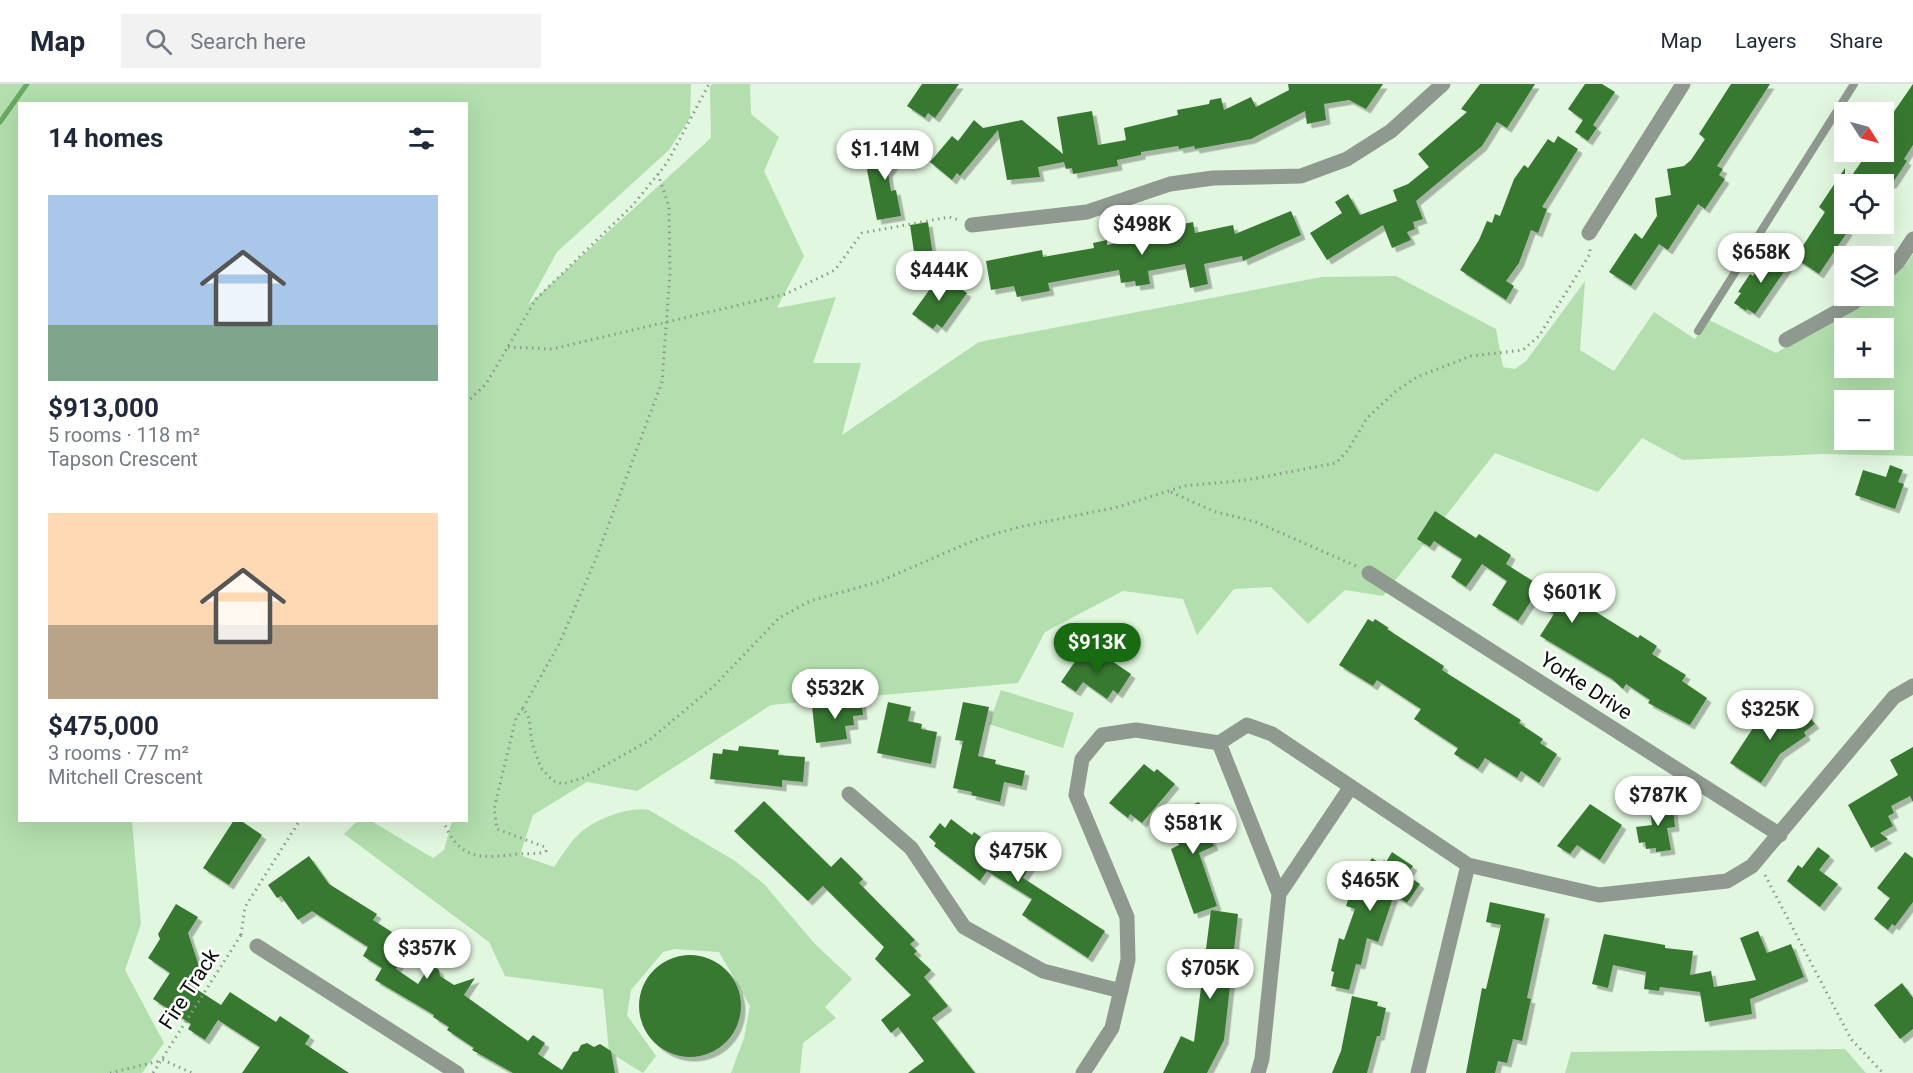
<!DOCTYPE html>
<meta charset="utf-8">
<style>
:root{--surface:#fff;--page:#f2f2f3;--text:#1f2937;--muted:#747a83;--line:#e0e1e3;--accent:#186b11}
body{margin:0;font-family:Roboto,sans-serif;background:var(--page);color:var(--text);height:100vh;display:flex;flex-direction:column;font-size:22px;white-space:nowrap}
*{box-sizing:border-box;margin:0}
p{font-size:20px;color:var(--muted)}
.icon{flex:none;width:33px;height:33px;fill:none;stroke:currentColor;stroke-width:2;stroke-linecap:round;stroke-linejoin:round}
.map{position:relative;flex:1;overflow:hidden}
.panel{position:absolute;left:18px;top:18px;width:450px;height:720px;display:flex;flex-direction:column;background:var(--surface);border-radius:0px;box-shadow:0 6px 24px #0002}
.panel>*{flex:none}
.needle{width:39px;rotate:126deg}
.buttons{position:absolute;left:1834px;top:18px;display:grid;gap:12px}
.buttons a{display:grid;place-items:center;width:60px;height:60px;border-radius:0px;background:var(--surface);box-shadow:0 6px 24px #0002;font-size:30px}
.price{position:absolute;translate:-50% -51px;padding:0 14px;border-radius:21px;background:#fff;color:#222;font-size:20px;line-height:39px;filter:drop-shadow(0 2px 3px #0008)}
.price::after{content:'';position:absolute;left:50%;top:36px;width:18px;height:14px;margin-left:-9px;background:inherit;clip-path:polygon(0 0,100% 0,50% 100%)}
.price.on{background:var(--accent);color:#fff}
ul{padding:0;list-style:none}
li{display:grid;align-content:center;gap:12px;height:318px;padding:0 30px}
li span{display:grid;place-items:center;height:186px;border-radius:0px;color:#555}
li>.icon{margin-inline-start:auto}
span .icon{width:108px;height:108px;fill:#fffc;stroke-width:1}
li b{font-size:26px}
h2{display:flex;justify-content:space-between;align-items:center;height:72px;padding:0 30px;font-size:26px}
header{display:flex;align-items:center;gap:36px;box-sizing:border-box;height:84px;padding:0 30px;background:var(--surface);border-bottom:2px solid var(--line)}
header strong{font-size:28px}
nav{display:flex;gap:33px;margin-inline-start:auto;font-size:21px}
.search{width:420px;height:54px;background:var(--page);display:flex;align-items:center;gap:15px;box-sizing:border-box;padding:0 21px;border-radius:0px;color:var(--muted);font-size:22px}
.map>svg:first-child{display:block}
.green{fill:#b2dfad;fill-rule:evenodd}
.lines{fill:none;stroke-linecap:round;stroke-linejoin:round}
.stream{stroke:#69ab62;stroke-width:5}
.building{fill:#397933;filter:url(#shadow)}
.path{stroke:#8b9b89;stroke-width:3;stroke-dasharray:1.5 4.5;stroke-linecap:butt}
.service{stroke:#90998f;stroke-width:8}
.minor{stroke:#90998f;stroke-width:15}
.labels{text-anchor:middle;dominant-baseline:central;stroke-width:5;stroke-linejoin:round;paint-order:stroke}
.street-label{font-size:21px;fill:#0a1109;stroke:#fff}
</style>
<header>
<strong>Map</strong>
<div class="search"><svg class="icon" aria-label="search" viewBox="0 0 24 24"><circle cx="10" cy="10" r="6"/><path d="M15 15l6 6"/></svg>Search here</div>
<nav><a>Map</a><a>Layers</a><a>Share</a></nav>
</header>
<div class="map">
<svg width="1913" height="989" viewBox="0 0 1913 989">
<defs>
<filter id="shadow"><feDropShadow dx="4.5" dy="4.5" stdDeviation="0" flood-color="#0004"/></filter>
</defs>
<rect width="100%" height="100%" fill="#e2f7df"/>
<!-- green -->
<path class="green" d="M0,0H691L690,34L669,66L557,168L528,221L711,54L710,3L712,0H750L751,30L779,53L764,87L804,172L777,224L836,213L813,279H861L842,351L979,258L1322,193L1396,192L1496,245L1503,283L1515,285L1526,277L1585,197L1580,266L1614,287L1654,228L1695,255L1709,236L1776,269L1873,212H1884V201L1905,182L1913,170V372L1823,370L1683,376L1642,354L1598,408L1495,369L1383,512L1345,506L1308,540L1271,503L1234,505L1197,551L1183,515L1123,507L1045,548L1018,599L771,621L637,707L587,698L533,731L520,771L554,783C562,772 570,758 580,749C596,735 629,722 649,726L735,777L764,800L814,859L852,895L825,923L836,934L803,959L800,989H731L744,954L750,922L719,868L675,865L663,868L631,906L627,931L656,972L643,989L609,968L603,905L505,892L489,858L344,750L357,737H371L433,774L444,766L452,737L466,736V20H20V736L132,737L141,840L125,886L164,959L142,989H0ZM1845,244H1884V284H1845ZM1845,316H1884V356H1845Z
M1001,606L1074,629L1063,664L989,640Z
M1845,965L1866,989H1565L1571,968Z"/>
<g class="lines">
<!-- stream -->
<path class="stream" d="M0,38L27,0"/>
</g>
<!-- building -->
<path class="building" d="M922,0H959L935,34L928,29L925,34L907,22Z
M1288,0H1383L1366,25L1349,16L1324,20L1326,36L1307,40L1305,27L1251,55L1195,65L1194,62L1179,65L1178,62L1141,68V71L1117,76L1118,82L1073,90L1072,84L1066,85L1064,78L1038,83L1040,93L1007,96L998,46L960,92L957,89L952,96L930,78L952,52L958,57L974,36L983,44L1022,36L1063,70L1057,33L1092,27L1098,61L1126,56L1124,44L1178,31L1177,26L1209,20L1210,16L1221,14L1224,26L1251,13L1256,23L1289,6Z
M1480,0H1535L1507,44L1497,38L1482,62L1416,117L1423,135L1413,138L1415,145L1407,148L1411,156L1392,164L1383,141L1327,176L1310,149L1342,129L1335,118L1348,110L1360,131L1397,117L1393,106L1408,100L1429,83L1418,70L1467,28L1461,25Z
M1585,0H1602L1615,8L1593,41L1597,44L1588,57L1575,48L1583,36L1568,25Z
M1731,0H1770L1717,82L1723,85L1719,91L1725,95L1705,125L1698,120L1668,166L1659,160L1631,202L1609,188L1635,149L1642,155L1657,132L1655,114L1671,111L1667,85L1684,82L1691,76L1705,55L1699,50Z
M1913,0V61L1904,75L1907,77L1892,100H1846L1868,68H1884V42Z
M1558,52L1578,65L1542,123L1547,125L1538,149L1531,146L1519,179L1506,197L1514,202L1506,216L1460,186L1479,156L1487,137L1492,139L1495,130L1500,132L1514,95L1524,81L1528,84L1548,55L1554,59Z
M890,54L905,65L888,89L891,107L896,106L901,132L877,136L867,86Z
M1845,84V127L1837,139L1848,147L1819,190L1795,174L1825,128L1819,123Z
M1291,127L1301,151L1243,177L1242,172L1204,180L1208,200L1190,204L1185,180L1148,187L1150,200L1136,202L1135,197L1121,199L1119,186L1048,199L1050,207L1017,213L1014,202L991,206L986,177L1042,166L1043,173L1094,164L1093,159L1107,156V161L1179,147L1178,141L1193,138L1195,149L1233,141L1235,150Z
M928,138L935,185L917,188L910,141Z
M1773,168L1790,179L1755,230L1747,225L1746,227L1734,219L1741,209L1738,208L1750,190L1753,192L1761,180L1764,182Z
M938,188L967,209L942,244L937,240L933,245L912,230L930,205L927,202Z
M1890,381L1903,386L1898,398L1904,400L1895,425L1855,411L1863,386L1886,393Z
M1435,427L1476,454L1479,450L1511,471L1506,480L1563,516L1567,510L1638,554L1640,551L1657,562L1652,570L1686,591L1682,597L1707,614L1690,641L1648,619L1650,616L1626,600L1623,605L1612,595L1540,552L1554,530L1531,517L1518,537L1492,521L1507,497L1482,480L1466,503L1451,493L1462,475L1434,457L1430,463L1417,455Z
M1368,535L1373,538L1375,535L1389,544L1387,545L1444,582L1442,586L1521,636L1519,639L1543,655L1540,659L1557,670L1539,699L1521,687L1517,694L1485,674L1478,685L1454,670L1458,664L1414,635L1421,625L1377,596L1373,602L1339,581Z
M1090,562L1131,590L1118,610L1113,606L1107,615L1083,598L1076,608L1061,598L1076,576L1079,578Z
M861,616L863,631L853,632L854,641L845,642L847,655L816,659L812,622Z
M1779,617L1794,638L1806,629L1815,640L1804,648L1806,652L1780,670L1761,699L1730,679L1759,635L1758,633Z
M888,618L911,623L908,637L922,640L921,645L937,648L931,680L877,669Z
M963,618L989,623L978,672L996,676L995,680L1025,687L1022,702L1004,698L1000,718L971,711L972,708L953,704L963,657L955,656Z
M739,662L779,666L778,671L805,673L803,698L782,696V703L710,695L713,669L722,670L723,665L738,667Z
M1913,663V718L1910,712L1891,722L1894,729L1888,732L1893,742L1880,749L1888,755L1871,764L1848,721L1898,691L1890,676Z
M1144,680L1154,688L1157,685L1175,700L1142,739L1130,730L1128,734L1109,719Z
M1672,716L1675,743L1667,744L1671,766L1656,768V764L1646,765L1645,758L1639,759L1636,743L1652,741L1649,719Z
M764,717L831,783L841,773L863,795L859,799L915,856L910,860L917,867L914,870L931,886L924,893L948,922L932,934L975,989H908L924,977L898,943L891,949L881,936L911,911L875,875L884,863L823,802L808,817L734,747Z
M1199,718L1206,734L1203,736L1214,762L1199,769L1217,822L1194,830L1171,765L1179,761L1166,731Z
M1590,720L1622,741L1600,776L1577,761L1570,770L1557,762Z
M951,735L972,751L974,748L1009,774L1024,750L1043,762L1023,794L1105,847L1088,874L1022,831L1032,815L987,787L980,797L934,762L936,759L929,753L940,739L945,744Z
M234,736H240L262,751L229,801L203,784Z
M1818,763L1830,772L1819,786L1838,800L1820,823L1787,797L1798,781L1802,784Z
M1392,768L1413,782L1407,791L1420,800L1407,819L1394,811L1378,858L1367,854L1361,881L1356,880L1349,906L1331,902L1334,888L1331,887L1339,854L1344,856L1355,825L1346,822L1352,804L1372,774L1381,780L1384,776L1386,778Z
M1905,768L1913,774V818L1895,842L1892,840L1888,846L1874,835L1890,814L1877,804Z
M309,772L329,800L377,830L373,836L411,860L396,885L418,900L431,880L439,886L440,892L454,901L475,894L464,911L528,957L533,951L545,959L538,970L562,986L573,968L578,967L581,961L587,959L594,963L600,960L611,967L615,989H513L472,966L474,964L447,946L449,943L433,933L434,931L375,896L382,884L363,872L368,863L312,827L298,836L281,812L277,814L268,801Z
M1490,818L1545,830L1527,914L1531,915L1522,957L1513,955L1507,979L1498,977L1495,989H1466L1482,904L1486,905L1501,841L1486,838Z
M176,820L198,833L188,849L200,885L190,901L221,921L230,908L276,938L280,932L310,952L305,960L349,989H242L260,963L218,936L205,956L188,945L191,940L153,915L170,889L148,874L160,855L158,850Z
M1211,826L1238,830L1224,956L1207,989H1163L1181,952L1194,958Z
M1758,847L1767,869L1791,860L1804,893L1750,915L1752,930L1705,938L1700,908L1660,903L1659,907L1644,905L1646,888L1613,881L1608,904L1592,900L1604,850L1665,861V864L1693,867L1690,891L1711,887L1714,903L1756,896L1740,854Z
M639 922a51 51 0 1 1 102 0a51 51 0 1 1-102 0Z
M1902,899L1913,914V945L1900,955L1874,921Z
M1352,912L1378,918L1377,922L1386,924L1380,952H1377L1367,989H1332L1341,967Z"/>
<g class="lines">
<!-- path -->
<path class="path" d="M508,263L552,265L786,210L835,186L862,149L949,133L959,136
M466,319L486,300L536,215L633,121L667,79L709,0
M1171,408L1213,427L1256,438L1356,482
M523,624L559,560L595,477L662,298L670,189L669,123L658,90
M443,736C458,776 481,775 518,770C527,769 538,771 546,767L545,763L497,745L494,725L516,634L523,624L529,634L532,659L541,684L553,697L563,700L583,694L648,657L714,602L779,534L810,517L878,498L975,456L1019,443L1118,423L1184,402L1247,396L1336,379L1348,366L1367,334L1396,307L1417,293L1471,272L1523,266L1539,252L1590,170V163
M1765,791L1851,955L1883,989
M241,851L245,823L300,736
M110,989L163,976L192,989
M153,989L241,851"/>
<!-- service -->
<path class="service" d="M1698,247L1854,0"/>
<!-- minor -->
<path class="minor" d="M972,141L1087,128L1170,100L1213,94L1301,92L1347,75L1391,47L1443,0
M1589,149L1683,0
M1884,191L1898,178L1913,155
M1786,256L1853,219L1861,212
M1369,489L1780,751
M1219,659L1279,810L1262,975L1258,989
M849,710L911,764L964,843L1043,887L1121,907
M1279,810L1350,704
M257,862L457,989
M1083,989L1112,944L1128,876L1127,833L1076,711L1082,675L1102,651L1136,646L1219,659L1247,641L1272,650L1468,781L1599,811L1727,797L1752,782L1894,613L1913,602
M1418,989L1468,781"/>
</g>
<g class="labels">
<!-- street labels -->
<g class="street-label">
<text transform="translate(1586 602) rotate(33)">Yorke Drive</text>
<text transform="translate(189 905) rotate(-57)">Fire Track</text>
</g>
</g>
</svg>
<div class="buttons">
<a><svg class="needle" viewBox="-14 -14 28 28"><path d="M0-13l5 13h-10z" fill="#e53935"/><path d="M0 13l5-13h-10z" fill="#747a83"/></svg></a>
<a><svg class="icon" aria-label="locate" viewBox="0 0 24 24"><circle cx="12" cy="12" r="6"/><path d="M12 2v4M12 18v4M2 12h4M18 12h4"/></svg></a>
<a><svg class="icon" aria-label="layers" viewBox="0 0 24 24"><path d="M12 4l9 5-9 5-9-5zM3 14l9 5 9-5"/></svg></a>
<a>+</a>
<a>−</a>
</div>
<b class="price" style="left:885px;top:97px">$1.14M</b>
<b class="price" style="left:1142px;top:172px">$498K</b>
<b class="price" style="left:1761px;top:200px">$658K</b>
<b class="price" style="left:939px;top:218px">$444K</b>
<b class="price" style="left:1572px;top:540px">$601K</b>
<b class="price on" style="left:1097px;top:590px">$913K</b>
<b class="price" style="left:835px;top:636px">$532K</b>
<b class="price" style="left:1770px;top:657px">$325K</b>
<b class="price" style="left:1658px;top:743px">$787K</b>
<b class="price" style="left:1193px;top:771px">$581K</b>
<b class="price" style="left:1018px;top:799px">$475K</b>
<b class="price" style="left:1370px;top:828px">$465K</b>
<b class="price" style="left:427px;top:896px">$357K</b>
<b class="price" style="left:1210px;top:916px">$705K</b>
<section class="panel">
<h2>14 homes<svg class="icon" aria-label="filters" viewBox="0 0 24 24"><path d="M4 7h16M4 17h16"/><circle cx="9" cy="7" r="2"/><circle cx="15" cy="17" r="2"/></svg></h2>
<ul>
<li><span style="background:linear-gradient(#a9c7e8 70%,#7fa58c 0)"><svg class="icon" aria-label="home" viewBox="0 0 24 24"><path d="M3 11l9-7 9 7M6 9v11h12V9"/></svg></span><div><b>$913,000</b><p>5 rooms · 118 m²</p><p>Tapson Crescent</p></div></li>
<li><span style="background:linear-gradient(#ffd9b3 60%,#b9a48a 0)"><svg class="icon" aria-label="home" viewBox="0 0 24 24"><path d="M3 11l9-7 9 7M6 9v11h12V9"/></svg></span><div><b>$475,000</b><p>3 rooms · 77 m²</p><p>Mitchell Crescent</p></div></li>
</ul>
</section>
</div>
